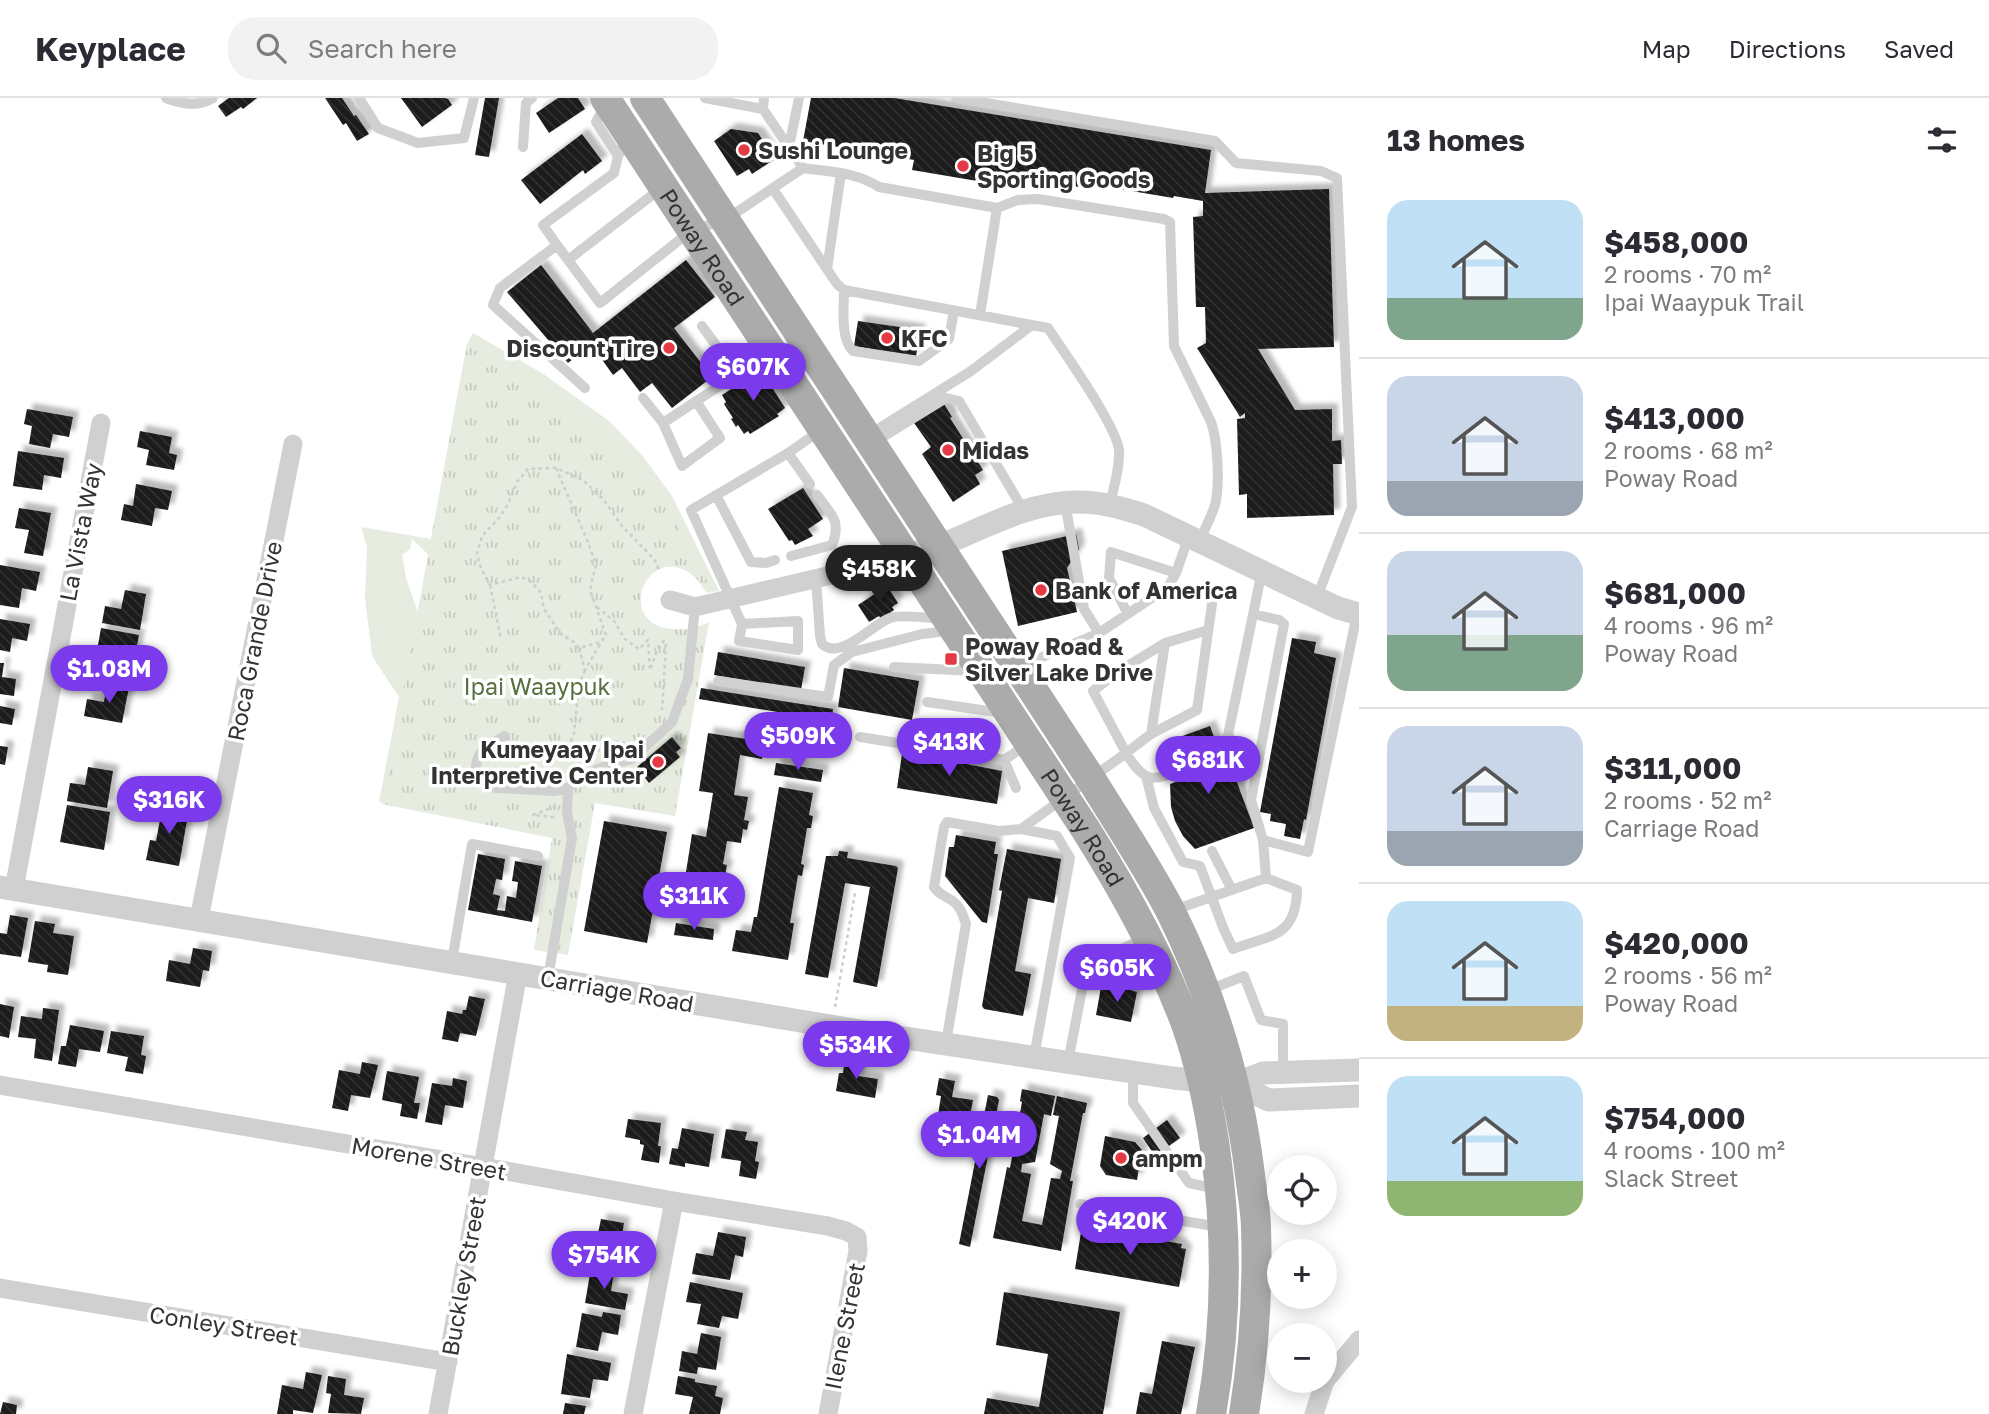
<!DOCTYPE html>
<meta charset="utf-8">
<style>
:root{--surface:#fff;--page:#f2f2f3;--text:#2b2b33;--muted:#7c7c81;--line:#e1e1e2;--accent:#7c3aed}
body{margin:0;font-family:"Golos Text",sans-serif;background:var(--page);color:var(--text);height:100vh;display:flex;flex-direction:column;font-size:26px;white-space:nowrap}
*{box-sizing:border-box;margin:0}
p{font-size:23px;color:var(--muted)}
.icon{flex:none;width:38px;height:38px;fill:none;stroke:currentColor;stroke-width:2;stroke-linecap:round;stroke-linejoin:round}
.map{position:relative;flex:1;overflow:hidden}
.panel{display:flex;flex-direction:column;background:var(--surface);width:630px}
.panel>*{flex:none}
.controls{position:absolute;left:1267px;top:1057px;display:grid;gap:14px}
.controls a{display:grid;place-items:center;width:70px;height:70px;border-radius:50%;background:var(--surface);box-shadow:0 4px 18px #0003;font-size:35px}
.price{position:absolute;translate:-50% -60px;padding:0 16px;border-radius:24px;background:var(--accent);color:#fff;font-size:23px;line-height:46px;filter:drop-shadow(0 2px 4px #0008)}
.price::after{content:'';position:absolute;left:50%;top:42px;width:21px;height:16px;margin-left:-10px;background:inherit;clip-path:polygon(0 0,100% 0,50% 100%)}
.price.on{background:#222;color:#fff}
ul{padding:0;list-style:none}
li{display:flex;align-items:center;gap:21px;height:175px;padding:0 28px}
li+li{border-top:2px solid var(--line)}
li span{display:grid;place-items:center;flex:none;width:196px;height:140px;border-radius:21px;color:#555}
li>.icon{margin-inline-start:auto}
span .icon{width:84px;height:84px;fill:#fffc;stroke-width:1}
li b{font-size:30px}
h2{display:flex;justify-content:space-between;align-items:center;height:84px;padding:0 28px;font-size:30px}
header{display:flex;align-items:center;gap:42px;box-sizing:border-box;height:98px;padding:0 35px;background:var(--surface);border-bottom:2px solid var(--line)}
header strong{font-size:33px}
nav{display:flex;gap:38px;margin-inline-start:auto;font-size:24px}
.search{width:490px;height:63px;background:var(--page);display:flex;align-items:center;gap:18px;box-sizing:border-box;padding:0 24px;border-radius:28px;color:var(--muted);font-size:26px}
main{display:flex;flex:1;min-height:0}
.map>svg:first-child{display:block}
.green{fill:#e6ecdf;fill-rule:evenodd}
.park{fill:url(#park-tufts)}
.building{fill:url(#building-back-hatch);filter:url(#shadow)}
.lines{fill:none;stroke-linecap:round;stroke-linejoin:round}
.path{stroke:#cdcdcd;stroke-width:2.5;stroke-dasharray:3.5 3.5;stroke-linecap:butt}
.service{stroke:#d0d0d0;stroke-width:10}
.minor{stroke:#d0d0d0;stroke-width:19}
.tertiary{stroke:#d0d0d0;stroke-width:23}
.primary{stroke:#ababab;stroke-width:30}
.poi-dot{fill:#e63946;stroke:#fff;stroke-width:2.5}
.labels{text-anchor:middle;dominant-baseline:central;stroke-width:7;stroke-linejoin:round;paint-order:stroke}
.poi-label{font-size:23px;font-weight:bold;fill:#333;stroke:#fff;text-anchor:start}
.street-label{font-size:23px;fill:#333;stroke:#fff}
.park-label{font-size:23px;fill:#56703f;stroke:#fff}
</style>
<header>
<strong>Keyplace</strong>
<div class="search"><svg class="icon" aria-label="search" viewBox="0 0 24 24"><circle cx="10" cy="10" r="6"/><path d="M15 15l6 6"/></svg>Search here</div>
<nav><a>Map</a><a>Directions</a><a>Saved</a></nav>
</header>
<main>
<div class="map">
<svg width="1359" height="1316" viewBox="0 0 1359 1316">
<defs>
<pattern id="park-tufts" width="24" height="20" patternUnits="userSpaceOnUse" patternTransform="scale(1.75)"><rect width="24" height="20" fill="#e6ecdf"/><path d="M3 7l-1-3M5 7V3M7 7l1-3M15 17l-1-3M17 17v-4M19 17l1-3" fill="none" stroke="#c6cbc0"/></pattern>
<pattern id="building-back-hatch" width="6" height="6" patternUnits="userSpaceOnUse" patternTransform="scale(1.75)"><rect width="6" height="6" fill="#1a1a1a"/><path d="M-1 5l2 2M0 0l6 6M5-1l2 2" fill="none" stroke="#333"/></pattern>
<filter id="shadow"><feDropShadow dx="6" dy="-6" stdDeviation="2" flood-color="#0004"/></filter>
</defs>
<rect width="100%" height="100%" fill="#fff"/>
<!-- green -->
<path class="green" d="M473,235L542,275L609,323L642,357L672,398L719,493L706,494C702,488 698,481 692,476C651,445 615,516 664,530C671,532 679,531 686,532L546,736L379,704L399,599L372,558L365,500L367,449L361,429L431,441L467,246ZM412,441L432,460L430,549L406,480L402,457L410,451Z"/>
<!-- park -->
<path class="park" d="M467,246L666,404L712,492L709,495L706,494C702,488 698,481 692,477C647,442 613,527 672,531C685,532 697,530 709,524L675,718L595,705L568,857L534,852L552,740L382,706Z"/>
<!-- building -->
<path class="building" d="M229,0H257L243,11L241,9L226,19L218,8Z
M325,0H342L354,18L356,17L369,36L357,43L346,25L343,27Z
M401,0H444L448,1L452,7L422,29Z
M485,0H499L489,59L475,57Z
M558,0H578L585,11L549,35L536,15Z
M811,0H894L1211,52L1205,95L1329,91L1334,249L1258,251L1295,312L1332,311V343L1341,342L1342,366H1333L1334,417L1247,420V396L1239,397L1237,321L1245,320V315L1240,319L1197,250L1206,245L1205,209H1196L1193,119L1203,118V103L1174,98L1173,100L1108,89L1109,87L1080,82L1079,89L997,76L995,86L912,72L914,62L803,43Z
M731,31L758,35L775,61L752,76L749,71L737,78L714,43Z
M582,36L602,63L585,76L583,72L540,106L521,82Z
M686,162L715,199L674,230L712,279L672,310L652,285L640,294L622,270L613,277L591,246L568,265L507,194L541,167L593,235Z
M858,223L920,232L916,259L854,248Z
M761,272L785,310L777,316L779,318L750,336L748,333L744,336L738,327L736,329L731,321L733,320L724,306L726,304L722,297Z
M944,306L952,319L950,320L983,372L975,377L980,386L953,404L922,356L931,349L914,325Z
M27,311L73,319L69,339L53,336L50,350L29,346L32,328L24,326Z
M140,333L172,339L169,355L177,357L174,372L146,367L149,352L137,349Z
M18,353L64,360L61,380L44,377L42,392L13,388Z
M136,386L172,393L168,412L155,410L152,428L121,422L124,406L133,408Z
M803,390L823,421L808,431L813,438L795,447L792,442L789,443L768,411Z
M19,410L51,415L43,458L24,455L29,432L15,430Z
M1076,436L1079,451L1067,470L1077,514L1018,528L1002,453Z
M0,467L40,474L36,493L22,490L19,510L0,507Z
M887,488L898,505L892,509L894,512L881,521L879,518L869,524L858,507Z
M125,492L146,496L140,532L102,525L105,508L121,511Z
M0,521L30,526L27,543L12,540L10,554L0,552Z
M101,530L139,537L132,573L110,569L113,550L98,547Z
M1292,540L1316,544L1314,555L1336,560L1306,722L1304,721L1300,741L1284,738L1286,726L1270,723L1271,716L1260,714Z
M718,554L805,569L801,592L714,577Z
M0,565H4L2,579L16,581L14,598L0,596Z
M844,570L919,583L912,622L838,609Z
M107,585L129,589L122,625L84,618L87,601L104,604Z
M701,590L833,611L832,623L699,601Z
M0,608L15,611L12,627L0,625Z
M1210,628L1224,666L1229,663L1254,730L1195,751L1183,738L1175,723L1171,709L1170,686L1202,675L1192,654L1177,640Z
M789,630L829,637L825,660L785,653Z
M708,635L765,644L762,661L740,657L734,697L748,699L744,722L749,723L747,732L743,731L741,745L727,743L723,766L727,767L725,777H721L718,799L683,793L692,736L706,739L713,695L699,693Z
M672,639L681,650L676,654L680,659L649,685L637,669Z
M0,648L8,649L5,667L0,666Z
M904,655L937,661L938,658L962,662L961,665L1002,673L997,706L897,690L902,656Z
M776,665L823,672L821,684L774,677Z
M88,669L113,673L107,710L67,703L70,685L85,687Z
M779,689L813,695L809,717L813,718L811,730H807L801,766L804,767L802,778L798,777L790,825H794L788,862L732,853L736,832L751,834L754,819H757Z
M163,706L189,711L179,768L146,762L150,742L156,743Z
M67,707L110,714L104,752L60,744Z
M604,723L667,734L647,845L584,833Z
M956,737L996,744L994,756H998L987,825L982,824L945,778L949,749H954Z
M1007,751L1061,761L1054,805L1028,800L1015,873L1031,876L1023,918L984,911L982,908L1002,793L999,792Z
M839,753L848,754L847,760L896,768L898,770L877,889L853,884L870,789L845,785L828,880L805,876L826,758H838Z
M478,756L505,761L502,782L496,781L493,796L500,798L497,812L505,813L507,798L516,800L518,784L512,783L515,763L542,768L532,824L468,812Z
M679,799L712,804L710,816L677,811Z
M10,817L28,820L21,859L0,856V835L7,836Z
M35,823L55,826L53,835L74,838L68,877L47,874L48,867L28,864Z
M676,825L714,831L713,842L674,837Z
M193,850L212,853L209,873L203,872L200,889L166,883L169,862L190,866Z
M1116,888L1137,894L1131,924L1096,917L1101,889L1115,891Z
M469,898L485,901L476,938L460,935L458,944L442,941L447,913L462,916L463,912H466Z
M0,906L14,909L9,940L0,938Z
M43,910L59,912L52,963L34,960L36,941L18,939L21,918L42,921Z
M70,927L104,933L100,954L79,951L76,969L58,966L61,948H66Z
M111,933L144,938L141,957L146,958L143,976L125,973L128,959L107,955Z
M845,961L861,964L858,978L878,981L875,1000L836,993L839,975H843Z
M362,964L378,967L370,1000L351,997L348,1013L332,1010L339,972L360,976Z
M387,973L419,979L414,1005H420L417,1021L400,1018L402,1006L382,1002Z
M453,980L467,983L463,1010L445,1007L442,1027L425,1024L432,985L452,988Z
M939,980L955,983L952,999L973,1002L969,1023L938,1017L941,998L936,997Z
M1022,991L1055,998L1051,1018L1044,1016L1035,1064L1022,1066L1021,1074L1031,1076L1022,1123L1042,1127L1051,1080L1060,1081L1062,1073L1050,1066L1059,1018L1053,1017L1057,998L1087,1005L1085,1015H1083L1070,1083H1073L1061,1153L993,1140L1007,1069L1010,1070L1022,1004L1020,1003Z
M988,997L997,999L999,1002L970,1149L959,1146Z
M628,1021L661,1025L658,1048H661L659,1065L641,1062L644,1047L640,1046V1042L625,1039Z
M1167,1022L1180,1040L1155,1058L1143,1040Z
M682,1030L714,1036L709,1069L685,1065V1069L669,1066L672,1050L678,1051Z
M726,1031L747,1034L745,1042L758,1044L755,1063L759,1064L756,1081L739,1078L741,1063L721,1060Z
M1105,1038L1135,1044L1142,1052L1137,1082L1106,1077L1100,1068Z
M601,1121L624,1125L621,1145L635,1148L632,1167L613,1163V1158L594,1155Z
M1082,1128L1182,1146L1181,1150L1186,1151L1179,1189L1075,1171Z
M718,1134L746,1139L743,1159L735,1157L730,1182L692,1176L696,1155L713,1158Z
M591,1170L614,1174L611,1193L628,1196L625,1212L585,1205Z
M690,1184L743,1195L738,1221L722,1218L719,1230L697,1226L701,1206L686,1204Z
M1004,1194L1120,1214L1103,1316H984L987,1300L1039,1309L1048,1256L996,1247Z
M603,1214L621,1217L618,1237L602,1234L598,1253L576,1249L582,1215L602,1219Z
M701,1235L721,1239L716,1272L698,1269L697,1276L679,1273L682,1253L697,1256Z
M1162,1243L1195,1249L1181,1316H1136L1140,1294L1152,1296Z
M567,1256L611,1265L608,1283L593,1281L590,1300L561,1296Z
M306,1274L322,1277L313,1315L293,1312V1316H277L282,1287L303,1291Z
M328,1278L346,1281L344,1297L364,1300L361,1316L328,1315L331,1296L326,1295Z
M678,1278L695,1281V1284L717,1288L715,1298L723,1300L720,1316H689L693,1299L675,1296Z
M3,1304L17,1307L16,1316H0Z
M565,1305L586,1308L584,1316H563Z"/>
<g class="lines">
<!-- path -->
<path class="path" d="M556,370L588,444L596,467L590,492L606,537L601,544L579,550L574,544L561,536L544,511L541,495L532,484L521,479L490,487L481,470L477,456L482,438L500,419L508,406L517,384L528,371L556,370L583,382L603,401L622,428L654,461L660,474
M490,487L501,541
M597,509L614,523L625,541L639,551L648,542L650,572L659,548L664,543L666,544L662,612
M579,550L585,572L601,544
M585,572L579,586L574,635L568,651L578,657L600,652L619,643L629,647
M636,674L638,681L644,679
M554,719L533,717L556,708
M835,909L855,795"/>
<!-- service -->
<path class="service" d="M166,0C181,6 199,9 213,0
M359,0L378,30L418,45L464,40L474,0
M956,0L1215,43L1236,65L1321,73L1337,80L1352,409L1317,499
M605,8L596,24L618,58
M763,11L764,0
M523,49L526,5L532,0
M789,49L799,0
M803,70C830,74 856,74 879,89L997,110L1018,102L1038,101L1164,121L1170,124L1174,248L1211,324C1218,344 1220,387 1215,407C1211,420 1204,432 1199,444
M660,91L568,162L600,205L692,132L725,122L803,70L763,11L705,0
M773,91L837,186L844,192L1048,230C1064,254 1118,330 1119,353C1120,371 1113,391 1110,407
M557,147L543,127L614,75L618,58L627,40
M568,162L557,147L500,190L493,207L585,290
M827,171L841,75
M844,192C844,209 840,241 853,253L919,263L949,241L954,212
M980,217L997,110
M702,228L737,276
M643,300L663,325L768,256
M663,325L682,368L720,340L696,303
M870,336L971,273L1032,227
M873,345L946,300L959,303L1024,413
M788,355L810,386
M716,397L751,464L766,465L775,462
M1065,405L1084,511L1099,535
M791,458L832,447C842,423 831,416 817,397
M816,481L820,538L822,546C841,563 871,527 890,520C901,516 929,520 941,521
M1128,516L1109,480L1111,454L1176,475
M1253,516L1279,522L1284,526L1251,702L1263,742L1308,754L1357,516
M742,526L739,543L798,552V523L742,526L691,412L788,355L821,332
M1208,532L1165,545L1116,575L1093,593L1126,655L1151,636L1197,612L1214,492
M1021,568L1099,535L1168,489L1176,475L1189,438
M894,569L975,573
M718,583L828,599L834,567L852,554L922,536L948,533
M927,604L1002,615
M1151,636L1165,545
M505,638C485,649 477,651 475,675L481,683L498,690L554,693L568,690L583,678L602,669L632,661L672,624L688,581L695,509
M860,639L1004,662L1028,646
M1004,662L1016,690
M1256,677L1228,637L1262,473
M1146,678L1154,710L1183,764L1200,768L1224,832L1233,851C1271,837 1296,839 1297,792L1266,780
M1021,731L1126,655C1131,663 1139,676 1149,679C1164,684 1206,661 1218,650C1222,647 1225,642 1228,637
M1212,753L1232,792
M1174,812L1266,780L1263,742
M452,863L472,746L538,758
M548,880L572,740L567,714L568,690
M1206,893L1244,878L1261,922L1283,926V974
M946,945L966,826C963,818 961,809 954,804C946,798 939,797 934,789L944,729L947,724L999,733L1021,731L1057,738L1070,760L1034,959
M1068,964L1086,871L1090,866L1145,840
M1133,975V1005L1189,1085L1217,1091
M1080,1106L1220,1129"/>
<!-- minor -->
<path class="minor" d="M670,502L695,509L874,467L905,457
M14,791L101,325
M199,821L293,346
M0,987L484,1069L674,1103L828,1128L846,1133L857,1139L858,1153L828,1316
M0,1190L448,1264
M438,1316L518,875
M633,1316L674,1103
M1314,1316L1325,1283L1359,1242"/>
<!-- tertiary -->
<path class="tertiary" d="M905,457C917,454 930,452 941,447C984,430 1027,405 1075,404C1099,403 1122,410 1144,417L1338,510L1359,516
M0,789L872,935L1173,980L1235,986L1269,1002L1359,998
M1235,986L1263,975L1359,972"/>
<!-- primary -->
<g class="primary">
<path id="s1" d="M605,0L1086,732C1125,794 1160,857 1186,926C1200,966 1209,1008 1215,1050C1228,1140 1227,1227 1211,1316"/>
<path d="M645,0L1091,681C1118,725 1147,768 1171,814C1212,897 1239,985 1250,1077C1252,1095 1256,1113 1256,1130C1258,1192 1254,1255 1244,1316"/>
</g>
</g>
<!-- markers -->
<g class="poi-dot">
<circle cx="744" cy="52" r="7"/>
<circle cx="963" cy="68" r="7"/>
<circle cx="887" cy="240" r="7"/>
<circle cx="669" cy="250" r="7"/>
<circle cx="948" cy="352" r="7"/>
<circle cx="1041" cy="492" r="7"/>
<rect x="944" y="554" width="14" height="14" rx="3.5"/>
<circle cx="658" cy="664" r="7"/>
<circle cx="1121" cy="1060" r="7"/>
</g>
<g class="labels">
<!-- poi labels -->
<g class="poi-label">
<text x="758" y="52">Sushi Lounge</text>
<text x="977" y="55">Big 5<tspan x="977" dy="26">Sporting Goods</tspan></text>
<text x="901" y="240">KFC</text>
<text x="655" y="250" text-anchor="end">Discount Tire</text>
<text x="962" y="352">Midas</text>
<text x="1055" y="492">Bank of America</text>
<text x="965" y="548">Poway Road &amp;<tspan x="965" dy="26">Silver Lake Drive</tspan></text>
<text x="644" y="651" text-anchor="end">Kumeyaay Ipai<tspan x="644" dy="26">Interpretive Center</tspan></text>
<text x="1135" y="1060">ampm</text>
</g>
<!-- street labels -->
<g class="street-label">
<text stroke="none"><textPath href="#s1" startOffset="178">Poway Road</textPath></text>
<text transform="translate(80 434) rotate(-79)">La Vista Way</text>
<text transform="translate(254 543) rotate(-79)">Roca Grande Drive</text>
<text stroke="none"><textPath href="#s1" startOffset="872">Poway Road</textPath></text>
<text transform="translate(617 892) rotate(10)">Carriage Road</text>
<text transform="translate(429 1060) rotate(10)">Morene Street</text>
<text transform="translate(463 1178) rotate(-80)">Buckley Street</text>
<text transform="translate(224 1227) rotate(9)">Conley Street</text>
<text transform="translate(844 1228) rotate(-79)">Ilene Street</text>
</g>
<!-- park labels -->
<g class="park-label">
<text x="537" y="588">Ipai Waaypuk</text>
</g>
</g>
</svg>
<div class="controls">
<a><svg class="icon" aria-label="locate" viewBox="0 0 24 24"><circle cx="12" cy="12" r="6"/><path d="M12 2v4M12 18v4M2 12h4M18 12h4"/></svg></a>
<a>+</a>
<a>−</a>
</div>
<b class="price" style="left:753px;top:305px">$607K</b>
<b class="price on" style="left:879px;top:507px">$458K</b>
<b class="price" style="left:109px;top:607px">$1.08M</b>
<b class="price" style="left:798px;top:674px">$509K</b>
<b class="price" style="left:949px;top:680px">$413K</b>
<b class="price" style="left:1208px;top:698px">$681K</b>
<b class="price" style="left:169px;top:738px">$316K</b>
<b class="price" style="left:694px;top:834px">$311K</b>
<b class="price" style="left:1117px;top:906px">$605K</b>
<b class="price" style="left:856px;top:983px">$534K</b>
<b class="price" style="left:979px;top:1073px">$1.04M</b>
<b class="price" style="left:1130px;top:1159px">$420K</b>
<b class="price" style="left:604px;top:1193px">$754K</b>
</div>
<section class="panel">
<h2>13 homes<svg class="icon" aria-label="filters" viewBox="0 0 24 24"><path d="M4 7h16M4 17h16"/><circle cx="9" cy="7" r="2"/><circle cx="15" cy="17" r="2"/></svg></h2>
<ul>
<li><span style="background:linear-gradient(#bfe0f5 70%,#7fa58c 0)"><svg class="icon" aria-label="home" viewBox="0 0 24 24"><path d="M3 11l9-7 9 7M6 9v11h12V9"/></svg></span><div><b>$458,000</b><p>2 rooms · 70 m²</p><p>Ipai Waaypuk Trail</p></div></li>
<li><span style="background:linear-gradient(#c9d6e8 75%,#9aa5b1 0)"><svg class="icon" aria-label="home" viewBox="0 0 24 24"><path d="M3 11l9-7 9 7M6 9v11h12V9"/></svg></span><div><b>$413,000</b><p>2 rooms · 68 m²</p><p>Poway Road</p></div></li>
<li><span style="background:linear-gradient(#c9d6e8 60%,#7fa58c 0)"><svg class="icon" aria-label="home" viewBox="0 0 24 24"><path d="M3 11l9-7 9 7M6 9v11h12V9"/></svg></span><div><b>$681,000</b><p>4 rooms · 96 m²</p><p>Poway Road</p></div></li>
<li><span style="background:linear-gradient(#c9d6e8 75%,#9aa5b1 0)"><svg class="icon" aria-label="home" viewBox="0 0 24 24"><path d="M3 11l9-7 9 7M6 9v11h12V9"/></svg></span><div><b>$311,000</b><p>2 rooms · 52 m²</p><p>Carriage Road</p></div></li>
<li><span style="background:linear-gradient(#bfe0f5 75%,#c2b280 0)"><svg class="icon" aria-label="home" viewBox="0 0 24 24"><path d="M3 11l9-7 9 7M6 9v11h12V9"/></svg></span><div><b>$420,000</b><p>2 rooms · 56 m²</p><p>Poway Road</p></div></li>
<li><span style="background:linear-gradient(#bfe0f5 75%,#8fb573 0)"><svg class="icon" aria-label="home" viewBox="0 0 24 24"><path d="M3 11l9-7 9 7M6 9v11h12V9"/></svg></span><div><b>$754,000</b><p>4 rooms · 100 m²</p><p>Slack Street</p></div></li>
</ul>
</section>
</main>
